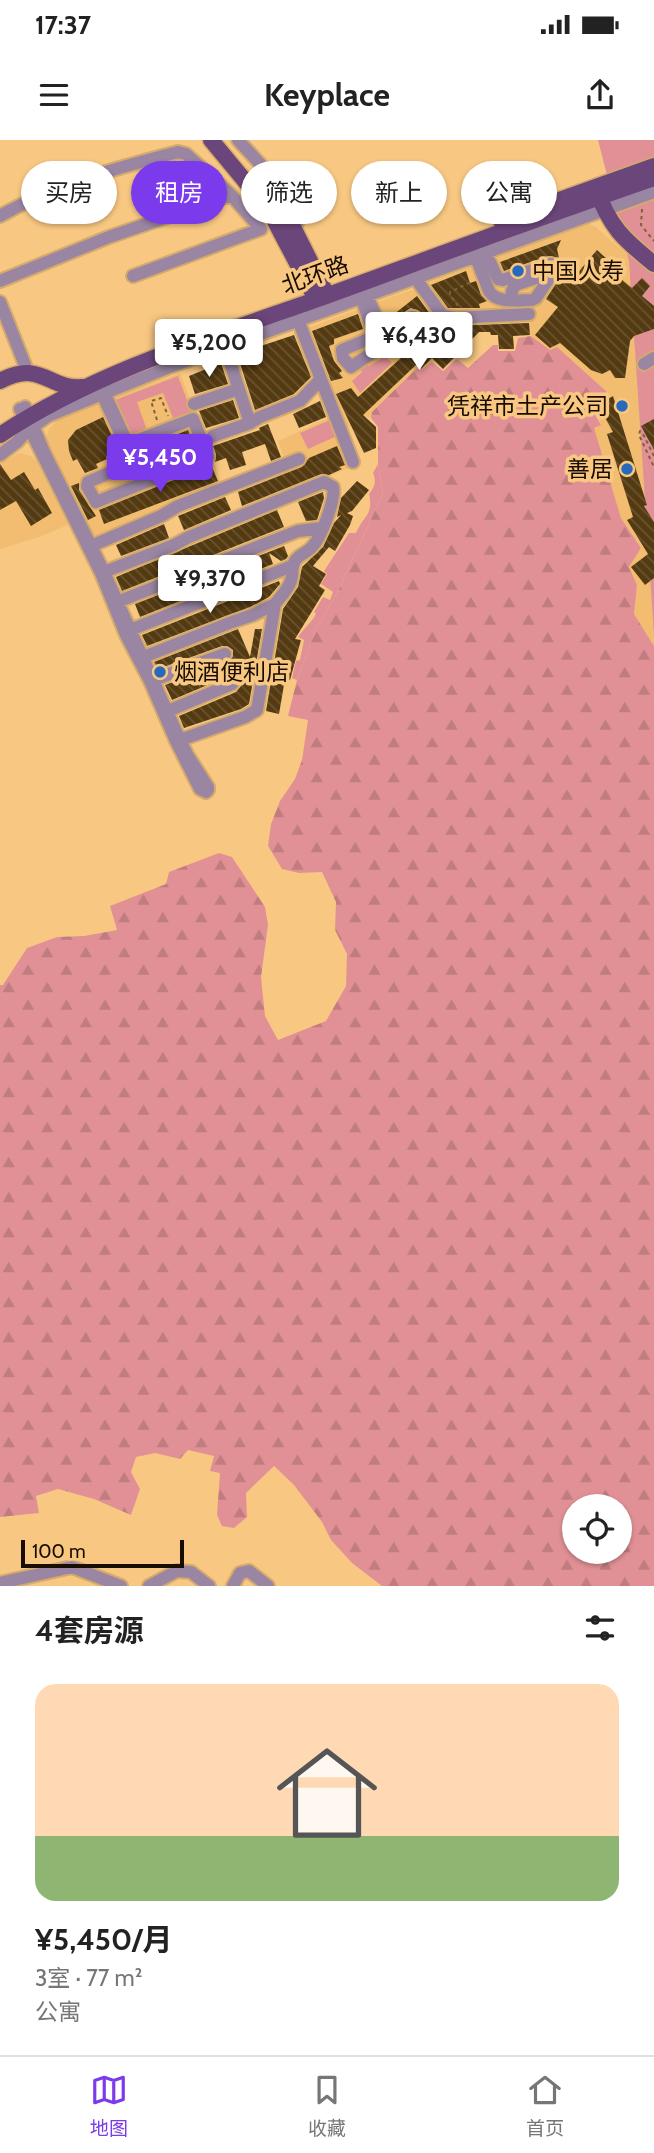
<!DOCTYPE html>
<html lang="zh">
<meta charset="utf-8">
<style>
:root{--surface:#fff;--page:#f2f2f2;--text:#222;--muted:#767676;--line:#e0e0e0;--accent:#7c3aed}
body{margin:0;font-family:Cabin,"Noto Sans SC",sans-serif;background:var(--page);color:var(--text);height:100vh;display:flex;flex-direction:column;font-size:26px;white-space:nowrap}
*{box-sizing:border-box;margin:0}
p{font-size:23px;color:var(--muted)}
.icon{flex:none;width:38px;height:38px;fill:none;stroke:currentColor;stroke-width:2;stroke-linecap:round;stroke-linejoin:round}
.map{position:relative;height:1446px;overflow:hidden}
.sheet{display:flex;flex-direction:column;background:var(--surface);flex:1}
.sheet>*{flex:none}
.hud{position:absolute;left:21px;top:21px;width:612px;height:63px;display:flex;gap:14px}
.tools{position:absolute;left:562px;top:1354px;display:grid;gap:14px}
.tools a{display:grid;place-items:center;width:70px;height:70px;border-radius:50%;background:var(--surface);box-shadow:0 2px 5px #0004;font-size:35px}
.scale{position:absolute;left:21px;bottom:18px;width:163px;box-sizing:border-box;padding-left:7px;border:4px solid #190c00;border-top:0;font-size:19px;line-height:24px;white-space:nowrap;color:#190c00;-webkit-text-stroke:5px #f8c882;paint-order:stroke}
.price{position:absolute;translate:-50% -60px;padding:0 16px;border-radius:7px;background:#fff;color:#222;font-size:23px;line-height:46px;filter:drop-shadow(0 2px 4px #0008)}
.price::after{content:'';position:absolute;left:50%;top:42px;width:21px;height:16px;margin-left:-10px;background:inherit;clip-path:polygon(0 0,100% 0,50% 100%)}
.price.selected{background:var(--accent);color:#fff}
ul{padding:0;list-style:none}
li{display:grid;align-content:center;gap:14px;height:371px;padding:0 35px}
li span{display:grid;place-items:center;height:217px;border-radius:21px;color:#555}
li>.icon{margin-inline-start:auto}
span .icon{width:126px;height:126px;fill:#fffc;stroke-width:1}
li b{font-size:30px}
h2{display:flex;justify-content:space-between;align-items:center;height:84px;padding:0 35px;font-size:30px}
.chip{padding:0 24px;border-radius:32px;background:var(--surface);box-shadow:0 2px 5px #0004;font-size:24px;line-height:63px}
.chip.selected{background:var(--accent);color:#fff}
.status{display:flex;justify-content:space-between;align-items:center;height:49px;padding:0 35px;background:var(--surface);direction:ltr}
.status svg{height:19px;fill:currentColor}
header{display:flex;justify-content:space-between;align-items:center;height:91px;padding:0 35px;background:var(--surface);font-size:32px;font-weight:800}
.tabs{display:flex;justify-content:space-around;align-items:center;height:98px;border-top:2px solid var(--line);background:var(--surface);font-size:19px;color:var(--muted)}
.tabs a{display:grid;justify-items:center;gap:4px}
.tabs .selected{color:var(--accent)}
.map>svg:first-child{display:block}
.built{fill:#f2bd70}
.green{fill:#e19195}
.forest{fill:url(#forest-firs);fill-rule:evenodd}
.building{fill:url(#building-back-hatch)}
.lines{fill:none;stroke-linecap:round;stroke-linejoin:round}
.minor-casing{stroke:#d4aa6d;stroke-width:16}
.major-casing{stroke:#d4aa6d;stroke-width:19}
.path{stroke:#7f623b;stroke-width:2;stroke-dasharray:3.5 3.5;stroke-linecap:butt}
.minor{stroke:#9a85a3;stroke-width:12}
.major{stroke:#6b467a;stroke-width:16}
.poi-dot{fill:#2769bb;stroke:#f8c882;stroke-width:2.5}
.labels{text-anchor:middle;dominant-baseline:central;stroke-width:7;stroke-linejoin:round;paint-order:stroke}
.poi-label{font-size:23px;fill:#190c00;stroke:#f8c882;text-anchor:start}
.street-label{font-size:23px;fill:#190c00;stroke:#f8c882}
</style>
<div class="status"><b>17:37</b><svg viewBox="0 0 49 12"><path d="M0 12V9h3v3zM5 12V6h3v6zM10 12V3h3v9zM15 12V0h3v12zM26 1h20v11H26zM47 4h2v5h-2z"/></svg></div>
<header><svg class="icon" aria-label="menu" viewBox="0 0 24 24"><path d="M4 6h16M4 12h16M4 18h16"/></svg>Keyplace<svg class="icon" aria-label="share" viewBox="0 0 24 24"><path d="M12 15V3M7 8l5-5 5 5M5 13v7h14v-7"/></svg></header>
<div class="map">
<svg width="654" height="1446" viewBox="0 0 654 1446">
<defs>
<pattern id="forest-firs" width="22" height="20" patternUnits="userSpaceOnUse" patternTransform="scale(1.75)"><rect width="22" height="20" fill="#e19195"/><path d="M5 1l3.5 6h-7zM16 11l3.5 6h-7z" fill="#c07c7f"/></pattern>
<pattern id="building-back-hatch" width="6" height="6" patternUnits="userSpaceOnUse" patternTransform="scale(1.75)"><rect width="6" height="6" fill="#543a11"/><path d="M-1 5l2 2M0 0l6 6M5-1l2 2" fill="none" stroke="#685331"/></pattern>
</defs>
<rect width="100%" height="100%" fill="#f8c882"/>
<!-- built -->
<path class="built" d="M587,83L596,87L654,139V506L634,474L637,445L629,427L641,408L621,378L593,287L601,284L589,263L607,252L531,196L529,175H450L427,147L429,143L486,120Z
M411,150L420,152L438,183L418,205L432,222L421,231L417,228L372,272L371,278L366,277L346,289L307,188Z
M180,233L222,345L94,401L48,309L46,298L49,289L60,278Z
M332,276L353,326L285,355L274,331L286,323L278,301Z
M20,313L31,316L36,320L68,385L39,397L0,409V323Z"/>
<!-- green -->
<path class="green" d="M598,0H654V495L629,121Z
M385,216L392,223L360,253L352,241L362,232L358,227L365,222L369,226Z
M178,236L193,276L175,283L163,253L137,262L148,293L128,301L110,262Z
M330,280L337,296L308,309L300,293Z
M378,324L383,353L338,451L315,491L297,540L292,538L296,521L300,520L304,500L298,497C304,488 311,483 316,474L314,472L323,457L330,460L333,452L321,444L327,434L324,431L349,393H356C363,376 374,375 369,354C374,347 377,342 373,333Z"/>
<!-- forest -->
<path class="forest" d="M531,196L550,210L557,207L607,252L589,264L601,285L594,288L621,378L641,408L629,427L637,445L634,474L654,506V1446H382L352,1423L331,1400L322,1382L294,1345L274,1326L246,1353L247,1377L234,1388L222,1386L217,1375L220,1333L210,1331L214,1316L188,1310L180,1319L155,1313L136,1317L131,1332L140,1349L131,1375L94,1359L58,1349L36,1356L39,1373L0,1377V845H3L27,808L57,797L84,796L117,790L110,766L166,744L169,732L219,713L232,717L265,767L268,785L261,837L265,876L278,900L326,881L346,846L347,814L335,790L336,762L322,732L299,733L282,729L268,706L271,684L280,661L295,639L302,620L308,580L288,576L297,540L315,491L338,451L383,353L378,324V287L371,278L372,272L417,228L421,230L432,222L443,231L457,219L468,228L493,205H498V211H515L518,198ZM574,1367H620V1412H574Z"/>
<!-- building -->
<path class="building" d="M561,100L557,109L559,118L548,116L504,131L500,122Z
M597,110L619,130L616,135L632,148L642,138L650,146L642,156L654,166V189L634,196L630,201L625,238H615L610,230L602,234L591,230L560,203L550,208L535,195L558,167L546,159L561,136L563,128L575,136Z
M466,131L470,143L476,141L481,155L487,161L479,164L480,168H448L431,145Z
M417,156L433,178L426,184L425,177L421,172L411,168L390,182L388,179Z
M358,174L363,189L334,199V204L329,206L334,221L342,231L339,233L343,238L331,241L312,191Z
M529,183L530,195L513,196L514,209H499L498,195H491L490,192H479L443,229L432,218L421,229L417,224L363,275L376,287V308L364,313L336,254L351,248L358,257L412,208L419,211L423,209L449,186Z
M294,195L311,237L294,254L255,270L237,214Z
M221,223L228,244L195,254L189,236Z
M613,256L647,365L644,366L654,382V438L645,445L631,427L648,414L627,380L633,377L607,294L613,292L598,265Z
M233,260L239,278L206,288L199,271Z
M320,261L326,277L299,288L293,274Z
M103,277L118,309L115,310L116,312L106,317L107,319L96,324L98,328L85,333L77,319L73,321L69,311L68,300L76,290Z
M654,279V310L641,286Z
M268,284L281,317L271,321L265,304L242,312L246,325L230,330L226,318L215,322L216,314L213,306L260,290L259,288Z
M188,290L197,312L149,331L140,309Z
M337,306L345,325L339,327L342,329L329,335L321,334L242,366L238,352L302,327L309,318Z
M0,324L11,340L24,332L35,350L38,348L52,373L31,386L16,361L0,370Z
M211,325L218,341L104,384L99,370Z
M357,341L369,350L352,371L347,373L353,376L350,385L335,411L329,407L313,426L326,434L319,446L325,450L295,499L301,500L290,540L285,539L279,574L266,571L283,469L298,447L302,427L323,407L334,383L341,375L337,377L341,358Z
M79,343V350L96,376L88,380L71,346Z
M323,352L324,358L317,380L306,381L298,362Z
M225,357L231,370L184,390L178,376Z
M277,370L284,387L122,451L116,437Z
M164,384L169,398L121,416L116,405Z
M284,406L288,416L286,419L281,421L269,413L273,424L140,477L135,464Z
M279,441L280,444L269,457L250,467L147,506L142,495Z
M238,489L250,517L255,489H262L249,564L241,569L184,588L179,576L236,552L241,546L240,540L234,535L229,536L172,560L165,545L228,522L233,516V510L227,506H222L158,529L154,522Z"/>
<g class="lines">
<!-- minor casing -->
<g class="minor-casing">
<path id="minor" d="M238,0C255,19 288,51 297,74C299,80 297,84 294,89
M0,76C58,43 114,29 178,12L186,14L231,55
M473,110L489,151C497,164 518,160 532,160L536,158L554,131L553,125L551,124L503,140L498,139L482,105
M415,138L443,176L441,183L418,202
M0,141L109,97L231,55L261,89L133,136
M359,151L374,194L371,198L342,210L343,218L351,227L418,182L414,177H411L390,193L386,192L376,176L364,149
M511,159L512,151L515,145L553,132
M0,162L25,225
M294,173L300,185L353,322
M443,176L456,178L529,174
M644,224L654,218
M102,254L133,321L132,323L88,342L87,346L96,362L208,317L193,279L130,303L127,302L104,252
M194,264L239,249
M20,269L101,433L126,495L150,541L176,601L200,649L206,652L208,650V647L188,616L180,600L104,432L45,314L25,267
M250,283L260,277L300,261L321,239
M213,296L250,283L223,201
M0,315L17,302L28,290L48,276L172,226L654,52
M91,406L161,376L178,366L299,319
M104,432L174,405L189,397L324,342L333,347C336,359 321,398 312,407C307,413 299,414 295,421C291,427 293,430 292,436C291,447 281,456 275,464L257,570L245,577L180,600
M117,462L298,391L322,388
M130,490L292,426
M141,518L232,482L253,475L275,464
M153,540L225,514
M168,571L232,544
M0,1443L72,1427L121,1446
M149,1446L177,1431L191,1432L209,1446
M233,1446L240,1433L249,1431L268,1446"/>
</g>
<!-- major casing -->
<g class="major-casing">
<path id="major" d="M211,0L269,70L316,159
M596,49C610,87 623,99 654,124
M274,60L294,89L327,155
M501,81L654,26
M0,241C42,219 48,250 82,247
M0,295C95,232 208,198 315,160C428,119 541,77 654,38"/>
</g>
<!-- path -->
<path class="path" d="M642,69L641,85L654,101
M458,166L450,155V152L471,142
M157,280L151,261L161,258L168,276
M654,316L643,294L640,291L639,295L654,327"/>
<!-- minor -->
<use href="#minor" class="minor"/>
<!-- major -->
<use href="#major" class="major"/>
</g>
<!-- markers -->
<g class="poi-dot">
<circle cx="518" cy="131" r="7"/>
<circle cx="622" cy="266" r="7"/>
<circle cx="627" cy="329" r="7"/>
<circle cx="160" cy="532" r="7"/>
</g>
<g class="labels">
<!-- poi labels -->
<g class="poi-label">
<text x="532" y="131">中国人寿</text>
<text x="608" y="266" text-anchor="end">凭祥市土产公司</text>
<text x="613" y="329" text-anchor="end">善居</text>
<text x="174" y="532">烟酒便利店</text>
</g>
<!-- street labels -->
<g class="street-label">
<text transform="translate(315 135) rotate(-20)">北环路</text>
</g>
</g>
</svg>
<div class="tools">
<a><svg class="icon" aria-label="locate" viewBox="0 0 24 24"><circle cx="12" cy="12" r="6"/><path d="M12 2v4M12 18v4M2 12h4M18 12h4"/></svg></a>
</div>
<div class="scale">100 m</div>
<b class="price" style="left:419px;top:232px">¥6,430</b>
<b class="price" style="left:209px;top:239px">¥5,200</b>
<b class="price selected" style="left:160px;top:354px">¥5,450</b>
<b class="price" style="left:210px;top:475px">¥9,370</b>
<div class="hud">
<a class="chip">买房</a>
<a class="chip selected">租房</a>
<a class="chip">筛选</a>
<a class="chip">新上</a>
<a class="chip">公寓</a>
</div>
</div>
<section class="sheet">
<h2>4套房源<svg class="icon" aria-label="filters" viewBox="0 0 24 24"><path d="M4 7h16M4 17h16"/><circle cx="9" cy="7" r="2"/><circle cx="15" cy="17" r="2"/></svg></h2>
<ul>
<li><span style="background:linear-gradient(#ffd9b3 70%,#8fb573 0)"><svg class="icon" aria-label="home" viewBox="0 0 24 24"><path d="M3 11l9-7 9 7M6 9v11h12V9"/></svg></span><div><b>¥5,450/月</b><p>3室 · 77 m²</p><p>公寓</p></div></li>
</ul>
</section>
<nav class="tabs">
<a class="selected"><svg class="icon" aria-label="map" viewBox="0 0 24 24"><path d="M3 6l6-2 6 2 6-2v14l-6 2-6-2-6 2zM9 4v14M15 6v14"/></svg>地图</a>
<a><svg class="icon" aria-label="saved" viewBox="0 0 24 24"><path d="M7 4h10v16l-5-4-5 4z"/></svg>收藏</a>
<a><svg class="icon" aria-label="home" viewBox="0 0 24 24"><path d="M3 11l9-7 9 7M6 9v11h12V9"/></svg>首页</a>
</nav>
